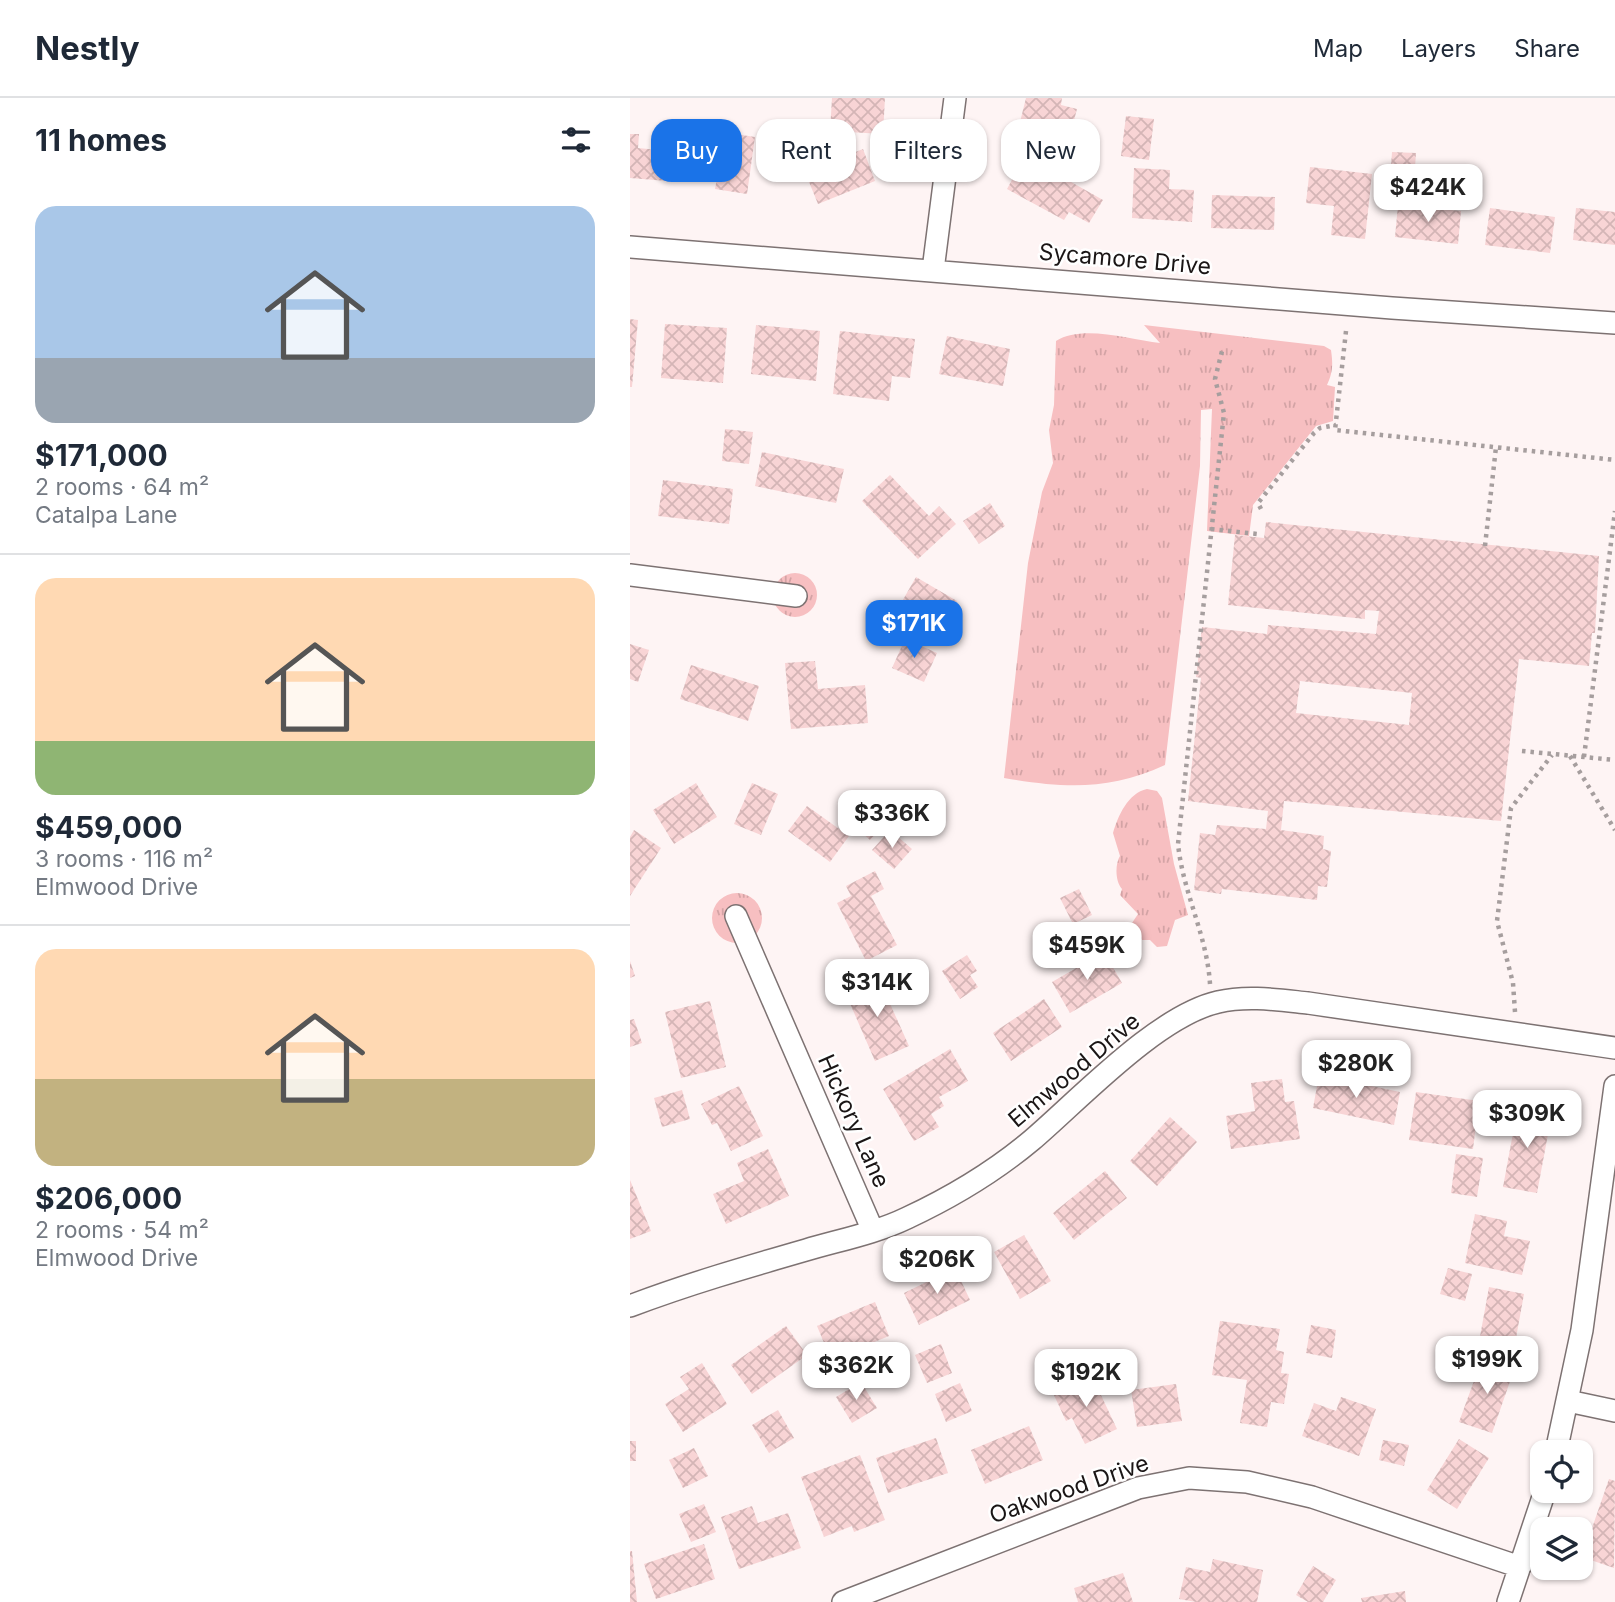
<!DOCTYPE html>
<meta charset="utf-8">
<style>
:root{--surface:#fff;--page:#f2f2f3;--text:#1f2937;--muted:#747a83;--line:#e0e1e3;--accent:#1a73e8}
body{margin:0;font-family:Inter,sans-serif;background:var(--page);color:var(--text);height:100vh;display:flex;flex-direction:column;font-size:26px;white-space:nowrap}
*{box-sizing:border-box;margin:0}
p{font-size:23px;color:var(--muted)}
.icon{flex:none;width:38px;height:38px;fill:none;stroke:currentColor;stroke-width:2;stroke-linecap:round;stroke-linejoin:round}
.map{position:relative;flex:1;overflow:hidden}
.sheet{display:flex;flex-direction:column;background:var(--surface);width:630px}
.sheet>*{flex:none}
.banner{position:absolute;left:21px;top:21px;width:665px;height:63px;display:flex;gap:14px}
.fabs{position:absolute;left:900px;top:1342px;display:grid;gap:14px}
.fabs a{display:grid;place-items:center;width:63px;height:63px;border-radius:14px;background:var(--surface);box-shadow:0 2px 5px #0004;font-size:35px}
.price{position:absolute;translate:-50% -60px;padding:0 16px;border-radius:14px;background:#fff;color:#222;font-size:23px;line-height:46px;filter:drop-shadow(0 2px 4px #0008)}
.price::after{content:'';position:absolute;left:50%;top:42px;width:21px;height:16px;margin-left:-10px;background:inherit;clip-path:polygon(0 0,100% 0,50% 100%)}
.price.on{background:var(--accent);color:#fff}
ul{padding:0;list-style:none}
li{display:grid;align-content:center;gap:14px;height:371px;padding:0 35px}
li+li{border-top:2px solid var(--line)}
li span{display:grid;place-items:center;height:217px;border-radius:21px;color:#555}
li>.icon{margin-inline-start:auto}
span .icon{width:126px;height:126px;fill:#fffc;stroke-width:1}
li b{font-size:30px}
h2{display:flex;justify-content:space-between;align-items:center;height:84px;padding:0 35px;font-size:30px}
.tag{padding:0 24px;border-radius:21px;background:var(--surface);box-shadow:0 2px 5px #0004;font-size:24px;line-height:63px}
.tag.on{background:var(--accent);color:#fff}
header{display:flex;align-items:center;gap:42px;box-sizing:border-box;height:98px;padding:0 35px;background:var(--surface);border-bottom:2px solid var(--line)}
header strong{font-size:33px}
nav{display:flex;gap:38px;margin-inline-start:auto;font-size:24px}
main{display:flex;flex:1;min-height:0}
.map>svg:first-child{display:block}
.grass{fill:url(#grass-tufts)}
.building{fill:url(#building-cross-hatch);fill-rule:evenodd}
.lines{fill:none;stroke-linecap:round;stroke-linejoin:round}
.street-casing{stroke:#7d7272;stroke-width:24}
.path{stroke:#a69e9e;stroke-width:4.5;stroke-dasharray:3.5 5;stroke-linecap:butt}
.street{stroke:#fff;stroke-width:21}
.labels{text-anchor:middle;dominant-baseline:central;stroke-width:5;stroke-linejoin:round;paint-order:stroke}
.street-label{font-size:23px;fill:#1a1515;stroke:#fff}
</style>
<header>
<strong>Nestly</strong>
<nav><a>Map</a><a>Layers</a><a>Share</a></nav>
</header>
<main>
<section class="sheet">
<h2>11 homes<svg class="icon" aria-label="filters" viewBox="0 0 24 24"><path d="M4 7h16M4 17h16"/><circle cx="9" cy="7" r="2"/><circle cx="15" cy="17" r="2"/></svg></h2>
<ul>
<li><span style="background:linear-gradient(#a9c7e8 70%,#9aa5b1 0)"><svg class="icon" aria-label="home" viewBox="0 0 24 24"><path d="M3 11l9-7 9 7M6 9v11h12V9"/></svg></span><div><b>$171,000</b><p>2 rooms · 64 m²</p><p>Catalpa Lane</p></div></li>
<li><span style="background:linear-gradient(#ffd9b3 75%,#8fb573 0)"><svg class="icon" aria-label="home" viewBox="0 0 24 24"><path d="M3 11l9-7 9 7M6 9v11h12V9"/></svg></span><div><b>$459,000</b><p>3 rooms · 116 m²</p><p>Elmwood Drive</p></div></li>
<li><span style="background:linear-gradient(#ffd9b3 60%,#c2b280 0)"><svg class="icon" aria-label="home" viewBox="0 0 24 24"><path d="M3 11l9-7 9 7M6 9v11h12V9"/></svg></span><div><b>$206,000</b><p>2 rooms · 54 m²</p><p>Elmwood Drive</p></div></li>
</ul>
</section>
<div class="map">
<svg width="985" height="1504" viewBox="0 0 985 1504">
<defs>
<pattern id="grass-tufts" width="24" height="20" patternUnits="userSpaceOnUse" patternTransform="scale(1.75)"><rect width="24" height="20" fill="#f7bfc1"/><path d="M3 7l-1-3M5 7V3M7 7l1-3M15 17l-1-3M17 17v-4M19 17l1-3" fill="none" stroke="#d3a3a5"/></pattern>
<pattern id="building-cross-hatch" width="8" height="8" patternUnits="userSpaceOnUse" patternTransform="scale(1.75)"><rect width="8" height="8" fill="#f8d4d5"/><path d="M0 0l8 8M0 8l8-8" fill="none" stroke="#d4b5b6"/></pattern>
</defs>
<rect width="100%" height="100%" fill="#fef4f4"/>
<!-- grass -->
<path class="grass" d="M514,227L694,248L701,252C703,266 703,274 697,287L705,289L703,323L686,328L623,407L619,438L577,433L582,311L571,312L570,368L535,667C478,693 434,690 374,680L398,465L412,394L423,365L419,332L424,307L426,243C453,226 500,242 530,245Z
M143 497a22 22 0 1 1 44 0a22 22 0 1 1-44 0Z
M517,691L527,693L532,700L544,766L558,817L545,822L537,848L527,849L520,842H512L502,825L508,816L490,797L492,791C485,783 485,766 490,758L483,735C488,718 498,695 517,691Z
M82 820a25 25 0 1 1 50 0a25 25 0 1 1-50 0Z"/>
<!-- building -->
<path class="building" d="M202,0H255L253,36L200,33Z
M396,0H432L431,7L447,11L442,30L431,27L426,46L387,36Z
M496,18L524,21L519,62L491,58Z
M66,30L125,39L117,96L85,91L90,64L61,59Z
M0,36H9L8,50L39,53L37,83L0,80Z
M233,51L245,83L188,106L175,74Z
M762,54L786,55L784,84L760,82Z
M395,58L473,102L459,125L439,114L434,122L377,91Z
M680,69L742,76L735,141L701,137L704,108L676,105Z
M504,70L540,72L539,91L564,92L562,124L502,120Z
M582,97L645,99L644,132L581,130Z
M768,107L831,113L828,146L765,139Z
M860,110L925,119L920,155L855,147Z
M946,110L985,114V147L943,142Z
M0,221L8,222L2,289H0Z
M35,226L97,230L93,285L31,280Z
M126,227L190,233L186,283L121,276Z
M210,233L285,241L280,280L262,278L259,303L203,296Z
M317,238L380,251L373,288L309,276Z
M95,331L123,334L119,366L92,363Z
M132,354L214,371L206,405L125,388Z
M260,377L299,418L309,408L326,426L288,461L232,403Z
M33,382L103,391L99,426L28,418Z
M360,405L375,428L349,446L333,423Z
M636,424L969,458L965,535H962L959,568L889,561L871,723L654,703L651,732L694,738L693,751L701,753L697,789L688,788L687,802L592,791L591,796L564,792L570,735L585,737L587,727L636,731L638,713L558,703L571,580L566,579L572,529L637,536L638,527L746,536L749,513L735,512V521L598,507L605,437L634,440ZM670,583L782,595L779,627L666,615Z
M286,479L327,503L310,531L270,507Z
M275,541L307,555L294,584L262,570Z
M0,546L19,552L8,584L0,581Z
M185,563L188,591L235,587L238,625L161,631L155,565Z
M61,567L129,588L118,623L50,601Z
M66,685L87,719L44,746L23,712Z
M122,685L148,696L131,737L104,726Z
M177,708L219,738L200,764L158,733Z
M240,713L255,726L240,742L226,729Z
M4,732L31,750L0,798V739Z
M260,732L282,751L264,771L242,752Z
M245,773L254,791L241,798L267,847L236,863L207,805L221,798L216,788Z
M449,791L462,817L443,826L430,800Z
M474,854L492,885L440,915L422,884Z
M337,857L347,873L340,877L348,889L330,901L312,873Z
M0,863L5,878L0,880Z
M248,879L279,948L245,963L215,894Z
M414,901L432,929L381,963L363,935Z
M80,903L96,969L51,980L35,914Z
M4,921L12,945L0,949V922Z
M320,951L338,983L309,999L314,1008L301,1016L309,1029L284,1043L253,991Z
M689,977L770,994L764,1027L683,1010Z
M652,981L655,1004L664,1003L670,1041L601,1051L596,1018L625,1013L621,985Z
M109,988L133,1038L101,1053L87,1025L82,1027L71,1006Z
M52,992L60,1021L32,1029L24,1000Z
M786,994L849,1003L843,1051L779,1042Z
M888,1008L922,1015L907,1095L873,1089Z
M540,1019L567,1044L527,1088L500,1063Z
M138,1051L159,1098L96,1126L83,1096L114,1083L107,1065Z
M826,1056L853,1060L847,1099L821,1095Z
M475,1073L497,1100L444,1142L423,1115Z
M0,1082L21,1133L0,1141Z
M845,1116L877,1123L874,1138L900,1143L892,1177L835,1165Z
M394,1137L421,1183L390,1201L364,1154Z
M325,1170L340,1202L289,1227L274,1195Z
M818,1170L842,1176L835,1203L810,1196Z
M859,1189L894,1196L884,1251L849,1244Z
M245,1204L259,1238L225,1252L231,1267L207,1276L187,1228Z
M590,1223L650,1231L646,1252L654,1254L651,1275L659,1276L654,1306L641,1304L637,1329L610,1325L617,1282L582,1277Z
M681,1227L706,1232L702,1260L676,1255Z
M156,1228L177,1257L122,1296L101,1267Z
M311,1246L322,1275L297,1285L285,1257Z
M852,1261L884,1272L862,1335L829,1324Z
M72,1265L97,1306L53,1334L35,1306L59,1291L50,1279Z
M461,1276L487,1331L455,1346L442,1320L436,1323L423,1295Z
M231,1284L247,1310L222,1325L206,1299Z
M330,1285L342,1313L316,1324L305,1296Z
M546,1286L552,1323L507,1329L501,1292Z
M711,1299L746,1311L729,1358L672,1338L684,1305L706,1313Z
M148,1312L164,1340L139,1355L122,1327Z
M399,1328L413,1362L355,1386L341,1352Z
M306,1340L318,1375L258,1395L246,1360Z
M829,1341L859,1360L827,1411L797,1392Z
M753,1342L779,1347L774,1368L749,1362Z
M0,1343H6V1363H0Z
M64,1350L78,1378L53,1390L39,1362Z
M230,1357L255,1422L224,1434L222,1428L194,1439L171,1379Z
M979,1381L985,1383L984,1470L952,1459Z
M74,1406L86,1434L61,1444L49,1416Z
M122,1408L128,1425L158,1415L171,1450L109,1471L91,1419Z
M74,1446L85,1481L26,1501L14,1466Z
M0,1453H2L7,1504H0Z
M583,1461L633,1472L627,1504H566L549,1501L556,1469L580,1474Z
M683,1468L706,1482L693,1504H678L666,1497Z
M493,1475L503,1504H448L444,1490Z
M775,1493L776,1504H732L731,1500Z"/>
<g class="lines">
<!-- street casing -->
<g class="street-casing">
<path id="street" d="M0,149L762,210L985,225
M303,172L325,0
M0,477L166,498
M106,818L243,1133
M0,1208C58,1186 117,1169 176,1152C210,1142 246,1135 277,1120C322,1099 365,1073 402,1042C450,1001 527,918 588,904C617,897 649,902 678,905L985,950
M938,1303L985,1313
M926,1354L952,1232L985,988
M213,1504L508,1390L559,1380L617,1384L682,1399L890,1469
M878,1504L915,1393"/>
</g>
<!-- path -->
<path class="path" d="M716,233L705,332L985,362
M631,411L628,405L684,335L690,330L706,327
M581,431L627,436
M855,448L866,349
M892,653L985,662
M940,658L985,732
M954,659L985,413
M580,886C577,837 553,795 548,746L594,315L585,281L592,253
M885,914L883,885L867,823L881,710L922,657"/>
<!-- street -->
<use href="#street" class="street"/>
</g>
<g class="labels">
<!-- street labels -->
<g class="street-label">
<text transform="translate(495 161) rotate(5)">Sycamore Drive</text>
<text transform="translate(444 972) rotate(-40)">Elmwood Drive</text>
<text transform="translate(224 1023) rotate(66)">Hickory Lane</text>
<text transform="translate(439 1391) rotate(-19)">Oakwood Drive</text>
</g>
</g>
</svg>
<div class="fabs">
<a><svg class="icon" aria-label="locate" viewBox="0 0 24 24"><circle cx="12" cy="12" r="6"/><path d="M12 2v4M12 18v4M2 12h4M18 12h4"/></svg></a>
<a><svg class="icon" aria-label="layers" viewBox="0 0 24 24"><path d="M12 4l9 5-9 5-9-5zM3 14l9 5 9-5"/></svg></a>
</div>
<b class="price" style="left:798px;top:126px">$424K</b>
<b class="price on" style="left:284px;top:562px">$171K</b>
<b class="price" style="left:262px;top:752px">$336K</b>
<b class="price" style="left:457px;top:884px">$459K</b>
<b class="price" style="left:247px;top:921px">$314K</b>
<b class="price" style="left:726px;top:1002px">$280K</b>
<b class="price" style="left:897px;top:1052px">$309K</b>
<b class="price" style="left:307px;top:1198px">$206K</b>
<b class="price" style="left:857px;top:1298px">$199K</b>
<b class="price" style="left:226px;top:1304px">$362K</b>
<b class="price" style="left:456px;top:1311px">$192K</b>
<div class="banner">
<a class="tag on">Buy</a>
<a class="tag">Rent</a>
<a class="tag">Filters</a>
<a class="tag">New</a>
</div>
</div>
</main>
